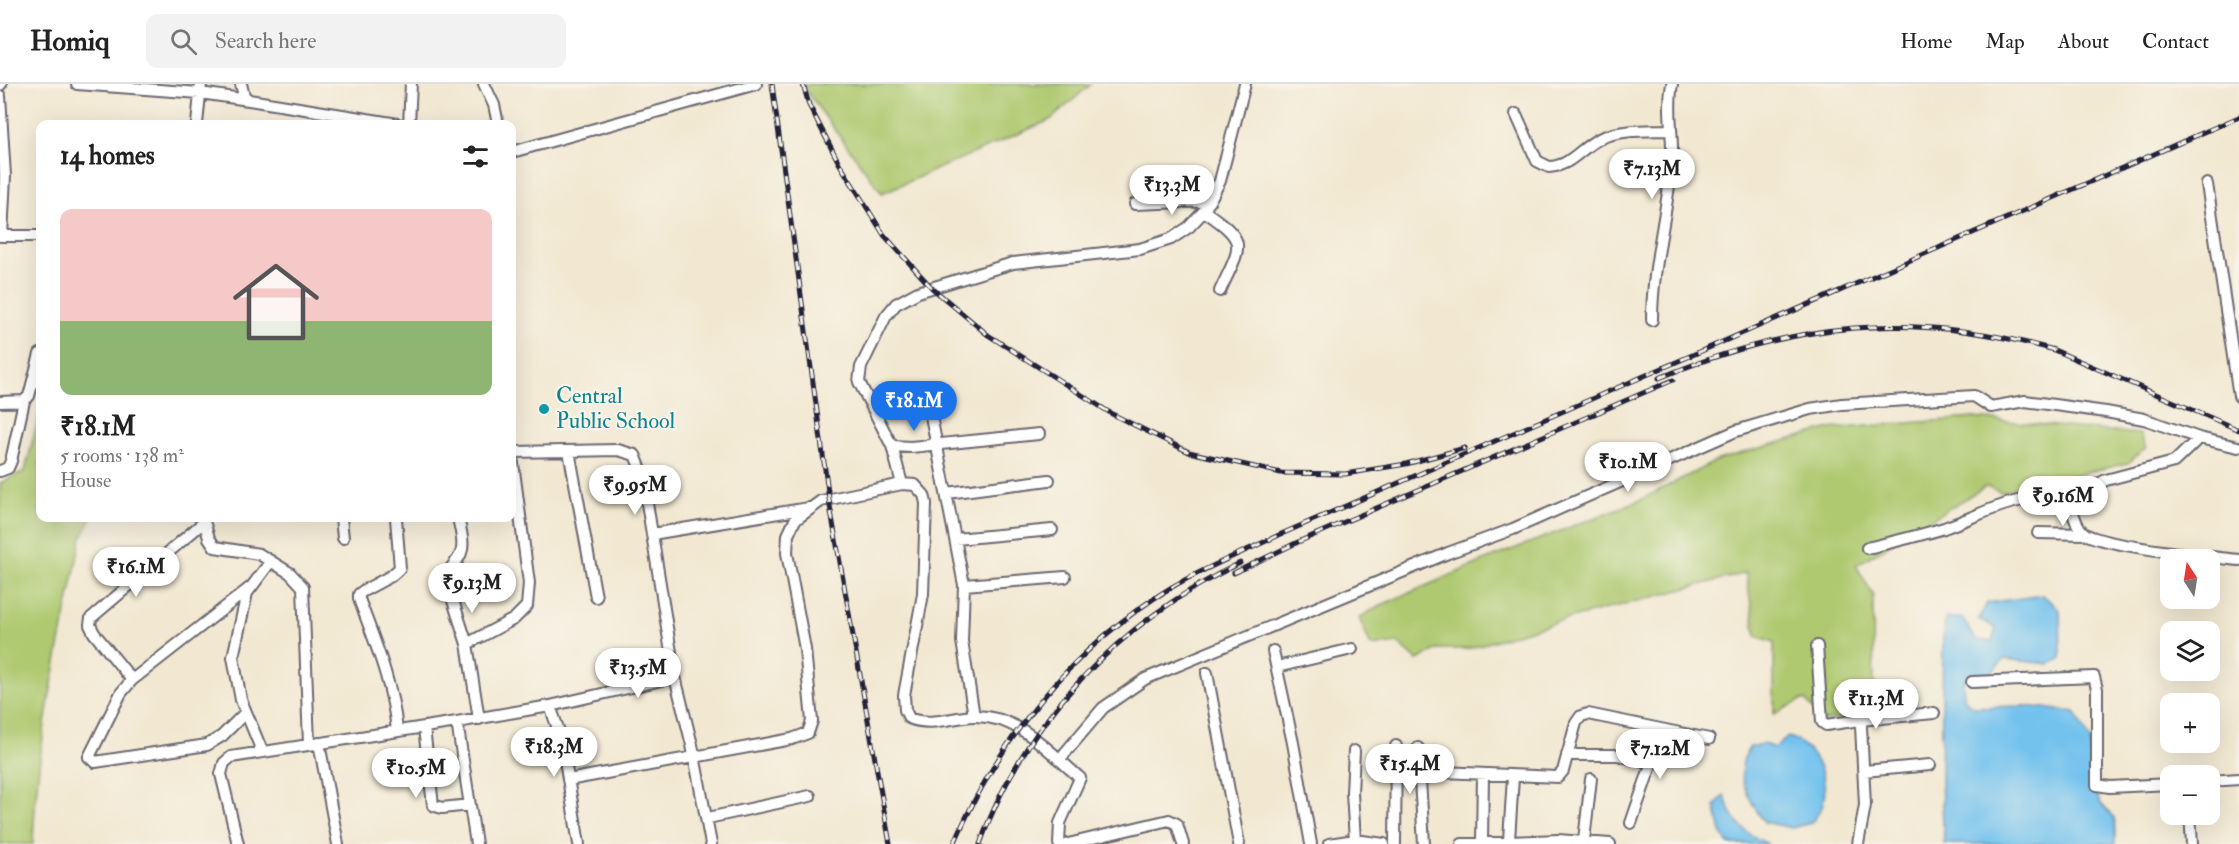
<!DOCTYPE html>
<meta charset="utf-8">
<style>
:root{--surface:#fff;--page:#f2f2f2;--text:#222;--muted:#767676;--line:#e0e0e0;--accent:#1a73e8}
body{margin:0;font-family:"IM FELL Double Pica",serif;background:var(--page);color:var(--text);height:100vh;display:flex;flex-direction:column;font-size:22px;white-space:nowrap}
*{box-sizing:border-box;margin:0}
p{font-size:20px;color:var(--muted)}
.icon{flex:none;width:33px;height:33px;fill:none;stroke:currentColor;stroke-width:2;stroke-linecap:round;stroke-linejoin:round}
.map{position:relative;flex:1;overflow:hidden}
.panel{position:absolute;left:36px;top:36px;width:480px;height:402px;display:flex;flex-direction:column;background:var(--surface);border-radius:12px;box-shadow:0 6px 24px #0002}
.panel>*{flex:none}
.needle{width:39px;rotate:348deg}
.controls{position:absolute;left:2160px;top:465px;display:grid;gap:12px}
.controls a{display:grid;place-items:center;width:60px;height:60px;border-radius:12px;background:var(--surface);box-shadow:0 6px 24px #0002;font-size:30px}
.price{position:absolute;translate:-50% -51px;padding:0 14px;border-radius:21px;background:#fff;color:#222;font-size:20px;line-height:39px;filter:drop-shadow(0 2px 3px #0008)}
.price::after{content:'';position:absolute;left:50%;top:36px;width:18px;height:14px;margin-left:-9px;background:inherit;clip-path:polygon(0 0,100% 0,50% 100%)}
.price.on{background:var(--accent);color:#fff}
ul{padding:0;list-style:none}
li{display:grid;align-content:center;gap:12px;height:318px;padding:0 24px}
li+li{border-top:2px solid var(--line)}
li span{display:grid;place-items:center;height:186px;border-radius:12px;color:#555}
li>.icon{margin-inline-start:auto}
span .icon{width:108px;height:108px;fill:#fffc;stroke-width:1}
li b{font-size:26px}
h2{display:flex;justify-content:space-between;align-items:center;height:72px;padding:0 24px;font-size:26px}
header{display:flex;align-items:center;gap:36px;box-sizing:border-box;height:84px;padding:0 30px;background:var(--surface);border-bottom:2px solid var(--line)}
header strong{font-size:28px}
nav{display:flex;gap:33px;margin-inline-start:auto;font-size:21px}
.search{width:420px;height:54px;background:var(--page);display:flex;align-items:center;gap:15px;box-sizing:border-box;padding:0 21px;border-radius:12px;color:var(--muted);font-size:22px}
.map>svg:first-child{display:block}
.green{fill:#aec96f;stroke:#687655;stroke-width:1.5}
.water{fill:#73c2ee;stroke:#4a7294;stroke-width:1.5}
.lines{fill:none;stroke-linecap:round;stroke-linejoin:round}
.minor-casing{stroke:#6b6770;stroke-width:14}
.minor{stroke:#fff;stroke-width:10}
.rail-casing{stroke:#22223b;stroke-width:5}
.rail{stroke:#f7f3e8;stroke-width:3;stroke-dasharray:9;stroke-linecap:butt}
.culture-dot{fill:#0f9aa8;stroke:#f7f3e8;stroke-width:2}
.labels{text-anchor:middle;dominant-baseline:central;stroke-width:4.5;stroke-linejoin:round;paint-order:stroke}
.culture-label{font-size:22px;fill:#0d838f;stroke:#f7f3e8;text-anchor:start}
</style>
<header>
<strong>Homiq</strong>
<div class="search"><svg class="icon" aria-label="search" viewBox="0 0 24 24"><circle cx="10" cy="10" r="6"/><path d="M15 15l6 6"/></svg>Search here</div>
<nav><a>Home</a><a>Map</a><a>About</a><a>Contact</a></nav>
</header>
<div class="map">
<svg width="2239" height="760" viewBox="0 0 2239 760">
<rect width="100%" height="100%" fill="#f7f3e8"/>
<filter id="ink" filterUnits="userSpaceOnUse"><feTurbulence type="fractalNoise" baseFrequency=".0167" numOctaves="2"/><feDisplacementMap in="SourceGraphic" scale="12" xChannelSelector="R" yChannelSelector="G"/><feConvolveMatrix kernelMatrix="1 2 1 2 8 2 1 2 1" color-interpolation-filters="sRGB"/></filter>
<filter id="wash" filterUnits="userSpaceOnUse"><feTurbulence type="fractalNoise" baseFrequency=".008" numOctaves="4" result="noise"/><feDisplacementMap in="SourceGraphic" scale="24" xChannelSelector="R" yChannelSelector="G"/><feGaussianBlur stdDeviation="1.35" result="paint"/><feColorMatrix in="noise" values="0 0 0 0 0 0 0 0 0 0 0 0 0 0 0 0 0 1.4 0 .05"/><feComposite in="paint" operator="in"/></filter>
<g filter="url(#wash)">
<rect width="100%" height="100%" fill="#f2e8d1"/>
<!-- green -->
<path class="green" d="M809,0H1091L1050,36L882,109L803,3Z
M40,327V434H92L81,455C61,556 36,657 33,760H0V399L25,387Z
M1974,334L2140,350L2146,364L2128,379L2001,408L1986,402L1856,481L1873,511L1874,632L1824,637L1804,615L1774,630V558L1756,552L1746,489L1556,538L1467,565H1438L1417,576L1398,559L1371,562L1359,534L1379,522L1493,473L1640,416L1718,376L1827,345Z"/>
<!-- water -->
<path class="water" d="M2043,511L2060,526L2061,575L2049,580L2004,575L1991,589L1963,597L1964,614L1972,623L2027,622L2075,628L2090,656V696L2101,720L2115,734V760H1944L1941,697L1943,552L1946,534H1962L1976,556L1992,557L1996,544L1979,535L1987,519Z
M1788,653C1813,661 1830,693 1823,719C1822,726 1815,733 1811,739L1791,744L1764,738C1749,714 1731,690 1750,663L1763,660L1775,664Z
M1724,711C1733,737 1743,749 1768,760H1728L1721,748L1715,722Z"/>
</g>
<g filter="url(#ink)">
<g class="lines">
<!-- minor casing -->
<g class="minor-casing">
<path id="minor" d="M77,0L200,9L249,16
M241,0L244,12L249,16L398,40
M484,0L494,21L498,40
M0,1L1,0
M0,12L5,92L2,152
M1516,30L1537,77L1549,83C1572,82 1582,62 1601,54C1622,45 1648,47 1671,46
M197,40L201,0
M409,40L411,0
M512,68L756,0
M2207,100L2239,312
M1135,120L1209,117
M1204,127C1250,158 1241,161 1220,207
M0,152H40
M1652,236C1652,181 1668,129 1672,74C1673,49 1667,25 1672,0
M0,318L24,317L29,312L40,270
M930,327L964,501L962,557L974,632
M2199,354L2174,378L2106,396L2069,415C2072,425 2075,442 2084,449C2101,462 2211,473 2239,476
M892,362L911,363L1039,350
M569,367L596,513
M512,368L618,366L635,371L642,388L675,593
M0,387L8,384L11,377L24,317
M902,400L915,401L924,411L926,419L923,510L904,611L905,626L909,634C930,643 952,633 974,632C1018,631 1050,668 1080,694L1060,739L1059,760
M947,409L1049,396
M203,434L209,454L215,463L259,470L290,489L303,503L309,660
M341,434L343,454
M396,434L400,484L391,492L363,507L359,510V515C375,558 393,601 397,647
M458,434C460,444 465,459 461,469C457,480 448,483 446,495L467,560L479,635
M2038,449L2085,450
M652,450L809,424
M956,455L1052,446
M1867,464C1892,458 1919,452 1944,444C1995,426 2010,410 2069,415
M964,501L1065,493
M467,560L514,535L527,522L529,499L512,372
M1817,562L1822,638L1826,641L1860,636L1861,642L1865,721L1858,760
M1273,567L1293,659L1311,760
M1277,583L1352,565
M1207,589L1239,760
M132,596L94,549L90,541L91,534L204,438
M1972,598L2094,593L2097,605V701L2110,703L2170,700
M550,622L561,653L579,760
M246,628L222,652L207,661L95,678L89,673L121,609L132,596L251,503
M1860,636L1934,629
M457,638L550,622L675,593L692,661L711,760
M424,644L433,721L442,724L470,721
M319,659L338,760
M1418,664L1424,760
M262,667L241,616L233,573L247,509L271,477
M1354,667L1352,709L1355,756
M1567,671H1617L1651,679
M1059,676L1103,624L1145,595L1448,469L1513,445L1736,347L1810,325L1842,320L1974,312L1991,323L2025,317L2106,328L2144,335L2199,354L2238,363
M1420,687L1558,693L1563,687L1576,639L1581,632L1588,630L1709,655
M1864,687L1930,681
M568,696L792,655L808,649L812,637L805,565L787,469L788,451L795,436L821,417L902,400L892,362L859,298L861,283L886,232L896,220L918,208L1013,179L1140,165L1171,155L1189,143L1204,127L1220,97L1245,0
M2210,697L2239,695
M2190,730L2192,760
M708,734L810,712
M1631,739L1663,646
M1509,756L1513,693
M1584,756L1591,695
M1482,758L1483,690
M238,760L221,690L224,679L231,673L457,638L476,760
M1068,760L1169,736L1177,740L1183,760
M1329,760L1355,756L1384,760
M1395,760L1396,662
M1462,760L1558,756L1610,760"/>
</g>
<!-- minor -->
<use href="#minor" class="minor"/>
<!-- rail casing -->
<g class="rail-casing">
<path id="rail" d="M772,0L830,422L890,760
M803,0L809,21L839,79L884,151L932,204L988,251L1112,330L1189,368L1281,389L1345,390L1406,380L1465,364
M1659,294C1794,238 1913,226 2054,266L2239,346
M1234,489L1298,458L1673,296
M954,760C999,654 1073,563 1172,503C1206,483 1244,468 1279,451L2239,33
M980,760C1024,635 1121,537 1240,479"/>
</g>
<!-- rail -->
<use href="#rail" class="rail"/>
</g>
</g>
<!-- markers -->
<circle class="culture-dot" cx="544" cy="325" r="6"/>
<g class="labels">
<!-- culture labels -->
<g class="culture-label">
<text x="556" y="312">Central<tspan x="556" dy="25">Public School</tspan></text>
</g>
</g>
</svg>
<div class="controls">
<a><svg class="needle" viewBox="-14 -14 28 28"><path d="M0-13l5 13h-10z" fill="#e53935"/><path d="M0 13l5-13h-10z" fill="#767676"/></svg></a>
<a><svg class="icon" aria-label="layers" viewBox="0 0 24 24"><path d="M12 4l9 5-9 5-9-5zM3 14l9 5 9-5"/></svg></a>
<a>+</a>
<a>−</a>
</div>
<b class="price" style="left:1652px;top:116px">₹7.13M</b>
<b class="price" style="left:1172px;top:132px">₹13.3M</b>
<b class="price on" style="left:914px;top:348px">₹18.1M</b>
<b class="price" style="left:1628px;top:409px">₹10.1M</b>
<b class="price" style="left:635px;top:432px">₹9.95M</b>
<b class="price" style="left:2063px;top:443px">₹9.16M</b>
<b class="price" style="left:136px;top:514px">₹16.1M</b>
<b class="price" style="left:472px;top:530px">₹9.13M</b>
<b class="price" style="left:638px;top:615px">₹13.5M</b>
<b class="price" style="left:1876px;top:646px">₹11.3M</b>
<b class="price" style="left:554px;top:694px">₹18.3M</b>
<b class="price" style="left:1660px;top:696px">₹7.12M</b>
<b class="price" style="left:1410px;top:711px">₹15.4M</b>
<b class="price" style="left:416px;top:715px">₹10.5M</b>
<section class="panel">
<h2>14 homes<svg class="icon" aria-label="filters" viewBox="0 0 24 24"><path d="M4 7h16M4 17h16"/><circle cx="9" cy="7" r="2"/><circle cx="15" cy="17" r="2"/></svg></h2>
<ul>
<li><span style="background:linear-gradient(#f6c9c9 60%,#8fb573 0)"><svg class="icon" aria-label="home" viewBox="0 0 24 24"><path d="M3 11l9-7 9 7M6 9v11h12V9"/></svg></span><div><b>₹18.1M</b><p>5 rooms · 138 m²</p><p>House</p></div></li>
</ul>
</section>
</div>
